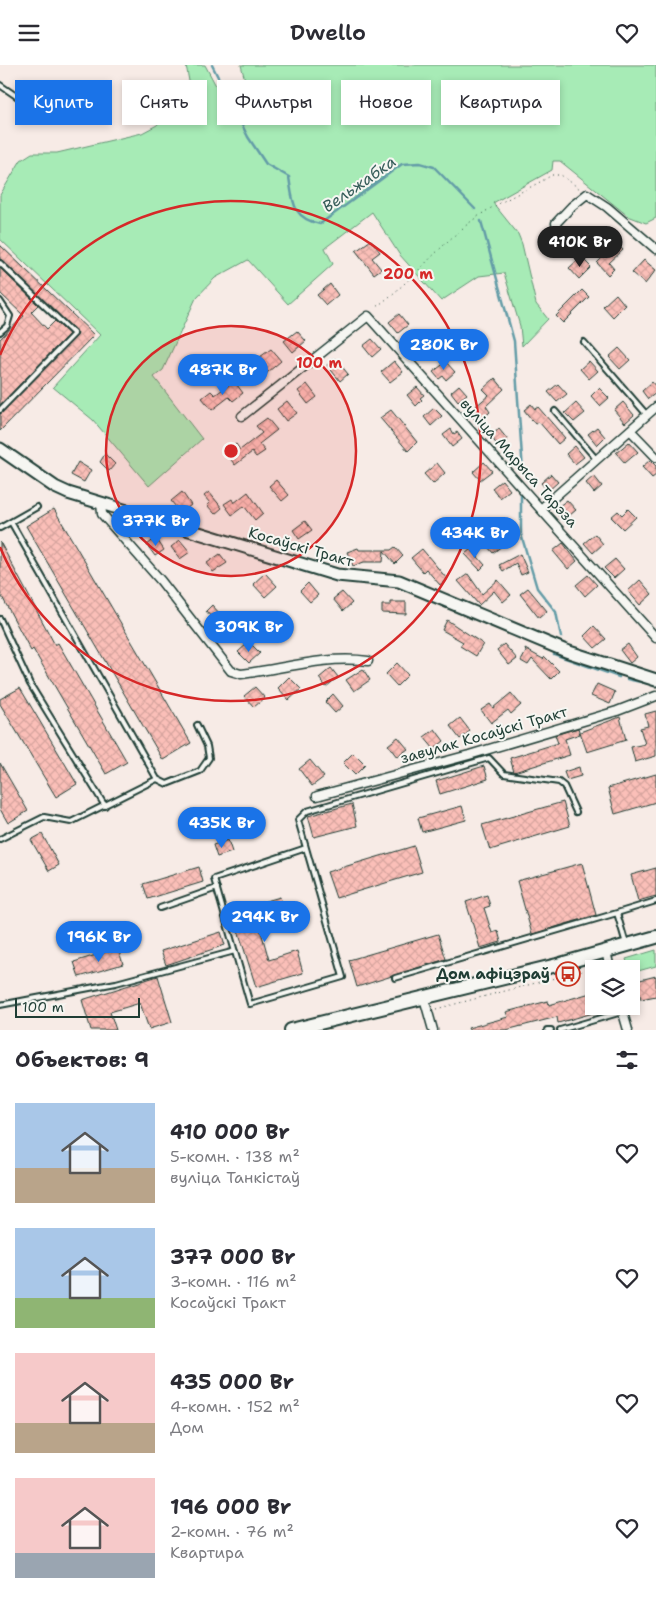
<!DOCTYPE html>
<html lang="ru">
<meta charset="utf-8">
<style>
:root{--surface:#fff;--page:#f2f2f3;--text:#2b2b33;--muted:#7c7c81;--accent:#1a73e8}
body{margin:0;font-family:"Shantell Sans",sans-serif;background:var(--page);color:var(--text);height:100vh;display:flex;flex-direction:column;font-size:19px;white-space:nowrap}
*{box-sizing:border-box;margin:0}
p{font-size:16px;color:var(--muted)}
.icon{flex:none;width:28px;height:28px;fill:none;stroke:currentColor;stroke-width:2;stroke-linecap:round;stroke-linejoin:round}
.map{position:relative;height:965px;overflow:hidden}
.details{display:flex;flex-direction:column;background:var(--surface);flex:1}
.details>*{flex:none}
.guide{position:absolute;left:15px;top:15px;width:626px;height:45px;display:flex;gap:10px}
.controls{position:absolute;left:585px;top:895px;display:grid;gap:10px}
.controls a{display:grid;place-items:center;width:55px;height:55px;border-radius:0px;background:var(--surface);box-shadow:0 2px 8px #0003;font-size:25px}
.scale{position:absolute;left:15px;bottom:12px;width:125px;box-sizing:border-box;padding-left:5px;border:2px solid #1f3d34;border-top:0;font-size:14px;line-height:18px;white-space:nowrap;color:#1f3d34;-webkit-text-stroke:4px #f6f6f2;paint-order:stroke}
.price{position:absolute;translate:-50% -42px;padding:0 11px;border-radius:18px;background:var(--accent);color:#fff;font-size:16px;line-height:32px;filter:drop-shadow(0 1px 2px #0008)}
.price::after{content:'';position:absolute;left:50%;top:30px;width:15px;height:11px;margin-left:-8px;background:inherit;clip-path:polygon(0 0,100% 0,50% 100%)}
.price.active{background:#222;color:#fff}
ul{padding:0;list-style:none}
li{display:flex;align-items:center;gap:15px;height:125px;padding:0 15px}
li span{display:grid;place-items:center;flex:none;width:140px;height:100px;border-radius:0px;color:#555}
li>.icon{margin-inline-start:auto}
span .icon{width:60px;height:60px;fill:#fffc;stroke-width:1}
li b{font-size:21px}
h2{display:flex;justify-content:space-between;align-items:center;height:60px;padding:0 15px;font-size:21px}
.chip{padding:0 18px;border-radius:0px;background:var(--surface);box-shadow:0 2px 8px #0003;font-size:18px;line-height:45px}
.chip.active{background:var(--accent);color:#fff}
header{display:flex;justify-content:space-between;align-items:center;height:65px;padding:0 15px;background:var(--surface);font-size:22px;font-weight:600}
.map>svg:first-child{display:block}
.grass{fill:#a7ebb6;stroke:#639475}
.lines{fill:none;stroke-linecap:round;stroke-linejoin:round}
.stream{stroke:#649ca7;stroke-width:2.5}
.building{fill:url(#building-cross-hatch);stroke:#1f3d34}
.service-casing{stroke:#1f3d34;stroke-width:8}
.minor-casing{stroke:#1f3d34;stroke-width:11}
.secondary-casing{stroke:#1f3d34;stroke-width:15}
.trunk-casing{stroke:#1f3d34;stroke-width:16}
.path{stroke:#1f3d34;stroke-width:1;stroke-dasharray:1 4;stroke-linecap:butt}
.service{stroke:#f6f6f2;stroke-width:4}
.minor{stroke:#f6f6f2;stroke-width:8}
.secondary{stroke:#f6f6f2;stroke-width:11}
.trunk{stroke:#f6f6f2;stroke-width:12}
.ring{fill:none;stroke:#d62828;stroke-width:2.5}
.labels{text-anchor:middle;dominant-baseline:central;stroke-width:4;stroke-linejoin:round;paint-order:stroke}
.street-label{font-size:15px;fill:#1f3d34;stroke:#f6f6f2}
.poi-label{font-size:15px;font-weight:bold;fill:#1f3d34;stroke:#f6f6f2;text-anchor:end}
.water-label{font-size:16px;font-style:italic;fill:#365d5a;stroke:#f6f6f2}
.centre{fill:#d62828;stroke:#f6f6f2;stroke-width:2.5}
.ring-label{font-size:15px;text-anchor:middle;font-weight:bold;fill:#d62828;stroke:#f6f6f2;stroke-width:4;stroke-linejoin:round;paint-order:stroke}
</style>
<header><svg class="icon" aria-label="menu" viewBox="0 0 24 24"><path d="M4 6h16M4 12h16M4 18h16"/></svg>Dwello<svg class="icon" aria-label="heart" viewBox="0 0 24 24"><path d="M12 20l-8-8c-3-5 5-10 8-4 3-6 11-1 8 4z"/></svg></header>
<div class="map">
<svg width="656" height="965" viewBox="0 0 656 965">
<defs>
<pattern id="building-cross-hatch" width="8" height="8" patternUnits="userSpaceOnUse" patternTransform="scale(1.25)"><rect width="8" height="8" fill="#fbbfb8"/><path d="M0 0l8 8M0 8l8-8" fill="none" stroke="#d7a59f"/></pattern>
</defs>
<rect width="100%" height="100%" fill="#f7ebe6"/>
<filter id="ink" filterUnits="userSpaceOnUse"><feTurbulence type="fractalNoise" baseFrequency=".02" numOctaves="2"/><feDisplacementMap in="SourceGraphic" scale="10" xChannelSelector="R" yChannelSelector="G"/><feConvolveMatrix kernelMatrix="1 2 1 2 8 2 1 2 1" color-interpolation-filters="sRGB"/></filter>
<g filter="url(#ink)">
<!-- grass -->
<path class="grass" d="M186,0H205L231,49L246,44L250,34L241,0H656V153L646,158L628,151L560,96H553L552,105L493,138L518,169L522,179L536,239L548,254L522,281L520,261L504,208L479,211L441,236L399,189L372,147L325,183L333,199L288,239L248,195L215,213L196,233L163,305L154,312L202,374L149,421L93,355L53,322L100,270L0,174V130L21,95L32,88H57L142,68L157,60L179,33L189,16Z
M656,885V901L631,908L626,894Z"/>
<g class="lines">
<!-- stream -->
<path class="stream" d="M212,0L248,72L266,99L289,112C293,137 292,153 320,159L402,99L420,98L434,102L475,144
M481,156L514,276L523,407
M521,428V469L526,486L537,523L556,547L561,572
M554,589L619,612
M627,614L650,619"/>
</g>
<!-- building -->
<path class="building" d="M609,170L623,185L609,198L614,204L608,210L597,198L606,189L598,181Z
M371,175L380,187L372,193L381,204L374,209L356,186Z
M0,180L94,270L0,366V349L78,269L0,194Z
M581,192L591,202L579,214L569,203Z
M644,195L656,205L645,219L632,208Z
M0,203L38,240L31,247L47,264L55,256L69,269L0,340V274L24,251L0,228Z
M330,219L338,230L326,240L317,230Z
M582,225L589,232L563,258L556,251Z
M616,229L625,240L613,252L603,241Z
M399,249L408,260L398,268L389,257Z
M297,266L306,276L293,287L284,276Z
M425,272L434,283L422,293L413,283Z
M372,274L381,284L372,292L363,281Z
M619,283L630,295L620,304L609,292Z
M271,284L281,296L255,318L243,301L251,295L253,297Z
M335,293L348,309L340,316L327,300Z
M394,296L403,307L390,317L381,307Z
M589,296L598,306L589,314L580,304Z
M446,297L455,307L446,315L443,311L439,314L433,307Z
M495,313L504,324L486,341L490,347L478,358L469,347L489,330L483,324Z
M234,316L243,328L233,336L229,332L212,345L202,333L211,326L215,330Z
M652,317L656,322V328L648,334L642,326Z
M307,319L317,332L308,339L298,326Z
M558,319L567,329L557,337L548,327Z
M459,320L467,329L458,336L451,327Z
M417,322L424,330L420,333L422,335L416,341L407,330Z
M599,323L609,333L600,341L591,331Z
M287,336L297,348L286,356L277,344Z
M623,337L634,350L625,358L614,345Z
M576,338L585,348L574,357L565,348Z
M531,339L535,344L538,342L565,373L558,379L539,357L535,359L524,345Z
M434,343L442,351L431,361L424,352Z
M391,345L417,377L408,386L380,353Z
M267,353L277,365L259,379L265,386L256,392L252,387L235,400L225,387L236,379L240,385L262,368L256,361Z
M597,362L605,372L597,380L588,369Z
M451,364L454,369L457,367L462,374L452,382L443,370Z
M499,364L508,375L499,382L490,371Z
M629,377L638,387L625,398L616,388Z
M575,381L584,392L575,399L566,389Z
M105,389L115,399L109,406L100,397Z
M650,395L656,401V410L652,413L642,402Z
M78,397L91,405L84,417L71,410Z
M484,397L492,406L480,415L473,407Z
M437,398L445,408L433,419L424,409Z
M551,409L558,417L548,426L541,418Z
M594,411L602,421L594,428L586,418Z
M276,415L289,430L282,436L269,421Z
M502,415L510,425L500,433L492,423Z
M182,427L191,440L181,448L171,436Z
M209,427L222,443L215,449L207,440L210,438L204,431Z
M248,427L263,448L255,455L244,441L232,450L224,439L232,434L234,438Z
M567,435L576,445L563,456L554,445Z
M54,444L191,678L163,695L26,461Z
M628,444L636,452L623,464L611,452L618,446L622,450Z
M305,456L312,465L299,474L293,465Z
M493,467L503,480L493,488L483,476Z
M595,469L603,479L593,488L584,478Z
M156,473L164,485L155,491L147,480Z
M180,475L190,487L180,494L171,482Z
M0,477L55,580L58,578L127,697L106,709L33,584L31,586L0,528Z
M563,478L577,496L568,504L553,486Z
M395,482L403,491L395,499L384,486L383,497H364L353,501L347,487L358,483L359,485H391Z
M422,484L447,514L440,520L426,504L423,507L411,493Z
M471,484L485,500L480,505L465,489Z
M220,489L227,498L213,507L207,498Z
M520,489L528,507L521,510L516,498L503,506L499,500Z
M615,494L624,504L614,513L604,503Z
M265,508L277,521L265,532L253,519Z
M468,509L482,529L498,515L511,530L503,537L494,526L479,540L458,516Z
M588,510L597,520L585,531L576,520Z
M640,515L652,529L640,540L628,526Z
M308,518L318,530L310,537L300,526Z
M528,523L547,546L539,553L520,529Z
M342,527L352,538L343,546L333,534Z
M391,537H406V549L382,548V540H391Z
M212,540L230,560L223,566L206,546Z
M447,555L483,579L476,591L460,581L463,577L442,565Z
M594,561L606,574L595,583L584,571Z
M249,577L260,588L249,598L238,587Z
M504,579L517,594L509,600L497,585Z
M628,579L637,592L630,598L620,585Z
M525,584L543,594L545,592L559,606L551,614L532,594L528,600L521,596L526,587Z
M397,598L408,610L397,621L386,609Z
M331,603L338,612L326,622L319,613Z
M363,604L370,615L354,626L346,615Z
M289,612L301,624L289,635L278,623Z
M597,619L615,627L610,639L591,631Z
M255,622L265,633L254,642L244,631Z
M20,623L77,719L56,732L0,639V634Z
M511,628L521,640L511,649L508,645L491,658L481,645L490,639L493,643Z
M333,629L343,641L335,648L325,637Z
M656,646V691L635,697L631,682L645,679L640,663L648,661L645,649Z
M620,652L626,675L587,687L580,667Z
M460,653L470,666L460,674L450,661Z
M578,663L580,669L565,674L570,690L514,707L510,693L558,678L555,670Z
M435,664L444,676L434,684L424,672Z
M398,672L408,684L397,692L388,680Z
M353,688L365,700L355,710L343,698Z
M310,695L324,712L312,721L299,704Z
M0,698L28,746L8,758L0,744Z
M484,701L488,714L440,729L436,716Z
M579,702L581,711L567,715L564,707Z
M656,709V737L615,749L608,723Z
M563,737L570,761L490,785L482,760Z
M352,739L357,761L314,772L308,751Z
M462,741L466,755L422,767L418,753Z
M42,769L59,800L49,806L31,775Z
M228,775L232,787L217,792L213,780Z
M414,781L422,807L336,833L327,807Z
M582,798L596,850L532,869L517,816Z
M199,802L203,817L148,834L143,819Z
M656,803V831L638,836L631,810Z
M487,830L490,841L484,843L492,868L498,866L501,877L480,883L466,837Z
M280,832L287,854L260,863L269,895L297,886L303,908L256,922L232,846Z
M221,867L225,880L166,900L161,886Z
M438,869L446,894L357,922L349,895Z
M118,883L123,899L79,912L74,897Z
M158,911L172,957L149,964L140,938L110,947L116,965H91L82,935Z
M656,911V931L641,934L636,916Z
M594,927V941H610L611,943L558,958L557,952L506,965H469L468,963L508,952L506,947L548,936L549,940Z"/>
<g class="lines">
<!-- service casing -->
<g class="service-casing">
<path id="service" d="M0,20L22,35
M0,198L74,269L0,345
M0,236L10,251L7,261L0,267
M584,277L647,350
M555,346L597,395
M11,457L157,714
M0,463L37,442
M0,554L30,619L105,741
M0,774L44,752L71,757L157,714L167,719L200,706L209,693L207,681L197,660
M306,783L214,814L250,939L343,912L298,755L307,746L489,693L504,709L559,717L564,721L576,747
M160,843L217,823
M617,848L656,836
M395,913L617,848L626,879
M0,940L116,918L235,886
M547,965H551
M560,965L622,947"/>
</g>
<!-- minor casing -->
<g class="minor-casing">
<path id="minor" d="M559,174L556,158L572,141L587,129L607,142L656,184
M242,351L368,251L656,573
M630,365L656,392
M101,437L102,449L161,516L231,606L241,609C283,604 326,590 368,596
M542,443L656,342
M317,731L469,690L617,646L656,631
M606,886L610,904
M424,933L433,965
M621,941L628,965"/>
</g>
<!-- secondary casing -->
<g class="secondary-casing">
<path id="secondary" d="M0,384L55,422L68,428L337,510L399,516L566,586L656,615"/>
</g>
<!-- trunk casing -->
<g class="trunk-casing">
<path id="trunk" d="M291,965L557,900L656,872"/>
</g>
<!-- path -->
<path class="path" d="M373,244C410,219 437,182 473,155C497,137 526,126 552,110H561L580,124
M436,944L601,901"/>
<!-- service -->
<use href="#service" class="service"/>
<!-- minor -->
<use href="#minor" class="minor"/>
<!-- secondary -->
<use href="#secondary" class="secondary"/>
<!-- trunk -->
<use href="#trunk" class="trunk"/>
</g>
</g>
<!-- distance rings -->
<circle cx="231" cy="386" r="125" fill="#d62828" fill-opacity=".12"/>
<g class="ring">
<circle cx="231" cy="386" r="125"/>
<path d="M0 290A250 250 0 1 1 0 482"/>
</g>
<!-- icons -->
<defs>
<g id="bus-ring" transform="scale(1.25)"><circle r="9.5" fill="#f6f6f2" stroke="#c8321e" stroke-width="1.5"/><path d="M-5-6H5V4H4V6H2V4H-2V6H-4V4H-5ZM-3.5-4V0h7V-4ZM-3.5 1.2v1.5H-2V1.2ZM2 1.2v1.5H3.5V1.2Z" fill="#c8321e"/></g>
</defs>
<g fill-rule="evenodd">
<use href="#bus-ring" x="568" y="909"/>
</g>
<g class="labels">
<!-- street labels -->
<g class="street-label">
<text transform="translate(519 398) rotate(48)">вуліца Марыса Тарэза</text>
<text transform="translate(301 482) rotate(16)">Косаўскі Тракт</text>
<text transform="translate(484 670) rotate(-16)">завулак Косаўскі Тракт</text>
</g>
<!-- poi labels -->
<g class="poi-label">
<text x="550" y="909">Дом афіцэраў</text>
</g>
<!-- water labels -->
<g class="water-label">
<text transform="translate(359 119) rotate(-35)">Вельжабка</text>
</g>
</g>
<circle cx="231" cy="386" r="8" class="centre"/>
<g class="ring-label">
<text x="408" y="214">200 m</text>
<text x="319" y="303">100 m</text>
</g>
</svg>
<div class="controls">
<a><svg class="icon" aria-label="layers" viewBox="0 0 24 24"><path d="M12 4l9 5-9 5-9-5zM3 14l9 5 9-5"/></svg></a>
</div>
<div class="scale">100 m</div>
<b class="price active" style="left:580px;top:203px">410K Br</b>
<b class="price" style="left:444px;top:306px">280K Br</b>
<b class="price" style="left:223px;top:331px">487K Br</b>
<b class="price" style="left:156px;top:482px">377K Br</b>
<b class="price" style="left:475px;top:494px">434K Br</b>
<b class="price" style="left:249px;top:588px">309K Br</b>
<b class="price" style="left:222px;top:784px">435K Br</b>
<b class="price" style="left:265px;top:878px">294K Br</b>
<b class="price" style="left:99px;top:898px">196K Br</b>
<div class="guide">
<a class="chip active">Купить</a>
<a class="chip">Снять</a>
<a class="chip">Фильтры</a>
<a class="chip">Новое</a>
<a class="chip">Квартира</a>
</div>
</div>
<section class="details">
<h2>Объектов: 9<svg class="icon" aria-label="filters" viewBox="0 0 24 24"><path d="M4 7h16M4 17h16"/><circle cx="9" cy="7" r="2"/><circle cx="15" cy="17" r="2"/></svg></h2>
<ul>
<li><span style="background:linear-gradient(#a9c7e8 65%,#b9a48a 0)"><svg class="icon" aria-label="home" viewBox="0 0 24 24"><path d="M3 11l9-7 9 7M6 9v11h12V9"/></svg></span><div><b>410 000 Br</b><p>5-комн. · 138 m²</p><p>вуліца Танкістаў</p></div><svg class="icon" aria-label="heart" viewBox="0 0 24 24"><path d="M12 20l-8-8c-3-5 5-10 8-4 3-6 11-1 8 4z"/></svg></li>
<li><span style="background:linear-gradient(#a9c7e8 70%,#8fb573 0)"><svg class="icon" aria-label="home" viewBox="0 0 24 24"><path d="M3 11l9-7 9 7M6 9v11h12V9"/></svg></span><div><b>377 000 Br</b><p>3-комн. · 116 m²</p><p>Косаўскі Тракт</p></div><svg class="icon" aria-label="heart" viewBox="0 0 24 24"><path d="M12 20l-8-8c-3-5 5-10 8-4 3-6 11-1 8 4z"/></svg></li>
<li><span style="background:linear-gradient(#f6c9c9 70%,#b9a48a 0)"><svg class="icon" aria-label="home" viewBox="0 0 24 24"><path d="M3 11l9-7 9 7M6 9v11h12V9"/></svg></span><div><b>435 000 Br</b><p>4-комн. · 152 m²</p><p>Дом</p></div><svg class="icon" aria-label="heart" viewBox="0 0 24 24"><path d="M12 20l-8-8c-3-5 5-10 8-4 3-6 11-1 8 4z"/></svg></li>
<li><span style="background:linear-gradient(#f6c9c9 75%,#9aa5b1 0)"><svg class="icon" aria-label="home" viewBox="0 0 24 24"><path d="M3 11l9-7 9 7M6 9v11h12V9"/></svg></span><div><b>196 000 Br</b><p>2-комн. · 76 m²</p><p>Квартира</p></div><svg class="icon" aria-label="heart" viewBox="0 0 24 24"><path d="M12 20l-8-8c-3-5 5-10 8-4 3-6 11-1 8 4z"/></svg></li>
</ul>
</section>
